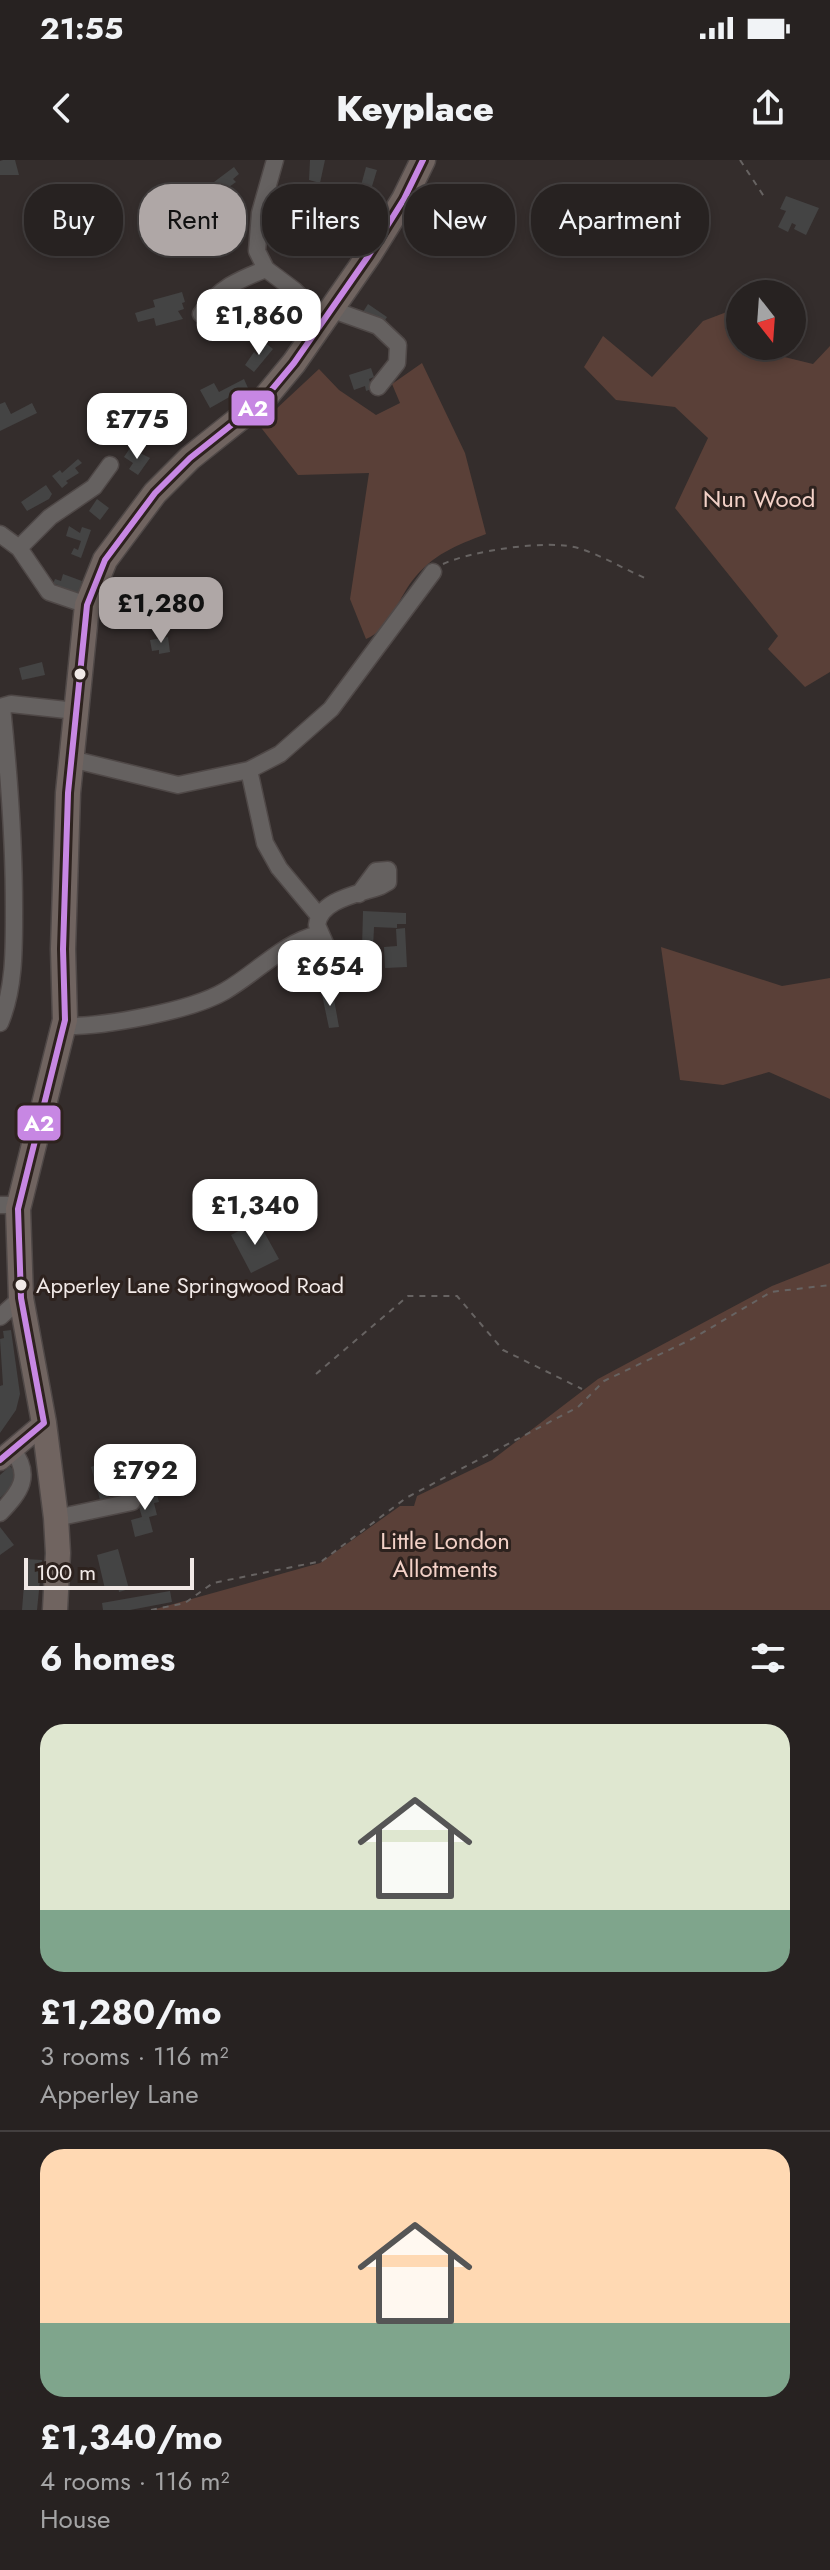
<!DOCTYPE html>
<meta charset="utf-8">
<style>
:root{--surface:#272221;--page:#332f2e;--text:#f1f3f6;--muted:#a4a4a5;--line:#433f3f;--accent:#afa7a6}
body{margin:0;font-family:Jost,sans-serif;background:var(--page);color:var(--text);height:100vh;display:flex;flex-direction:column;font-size:30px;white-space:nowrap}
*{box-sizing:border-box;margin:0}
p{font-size:26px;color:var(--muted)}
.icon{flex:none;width:44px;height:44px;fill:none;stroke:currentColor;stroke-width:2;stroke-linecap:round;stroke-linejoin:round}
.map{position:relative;height:1450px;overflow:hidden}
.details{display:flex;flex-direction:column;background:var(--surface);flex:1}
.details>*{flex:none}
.hud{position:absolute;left:24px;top:24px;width:782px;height:72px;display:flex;gap:16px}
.needle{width:52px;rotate:163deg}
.buttons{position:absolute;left:726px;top:120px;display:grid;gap:16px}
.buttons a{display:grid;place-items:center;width:80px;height:80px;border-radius:50%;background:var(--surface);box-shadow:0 4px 12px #0003,0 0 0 2px var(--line);font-size:40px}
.scale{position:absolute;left:24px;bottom:20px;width:170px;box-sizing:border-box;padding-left:8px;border:4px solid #f1e9e7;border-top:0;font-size:22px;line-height:28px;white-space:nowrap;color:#f1e9e7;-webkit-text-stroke:6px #2d221e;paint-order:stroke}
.price{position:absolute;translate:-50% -68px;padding:0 18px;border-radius:16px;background:#fff;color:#222;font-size:26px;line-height:52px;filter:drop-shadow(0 2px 4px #0008)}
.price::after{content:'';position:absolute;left:50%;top:48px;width:24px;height:18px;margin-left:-12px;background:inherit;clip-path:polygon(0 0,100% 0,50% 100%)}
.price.current{background:var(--accent);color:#111}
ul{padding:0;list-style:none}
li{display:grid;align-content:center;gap:16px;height:424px;padding:0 40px}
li+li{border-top:2px solid var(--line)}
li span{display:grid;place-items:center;height:248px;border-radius:24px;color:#555}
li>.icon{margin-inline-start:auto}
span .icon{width:144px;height:144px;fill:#fffc;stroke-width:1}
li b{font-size:34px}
h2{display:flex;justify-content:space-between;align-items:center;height:96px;padding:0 40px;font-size:34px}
.pill{padding:0 28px;border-radius:32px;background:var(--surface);box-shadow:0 4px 12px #0003,0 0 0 2px var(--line);font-size:28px;line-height:72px}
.pill.current{background:var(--accent);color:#111}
.status{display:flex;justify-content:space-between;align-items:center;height:56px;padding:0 40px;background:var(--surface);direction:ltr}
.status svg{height:22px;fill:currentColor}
header{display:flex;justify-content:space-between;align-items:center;height:104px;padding:0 40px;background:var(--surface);font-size:36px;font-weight:800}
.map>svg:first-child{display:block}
.green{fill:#5a4038}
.building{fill:#444}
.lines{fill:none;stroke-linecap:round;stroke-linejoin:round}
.minor-casing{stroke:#4f4847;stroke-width:19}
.major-casing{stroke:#4f4847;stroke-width:23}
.highway-casing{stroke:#4f4847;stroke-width:27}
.path{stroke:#676362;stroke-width:2;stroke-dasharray:6 6;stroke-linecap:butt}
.minor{stroke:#656160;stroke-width:16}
.major{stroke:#706462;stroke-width:20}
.highway{stroke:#706460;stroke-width:24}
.bus-1-casing{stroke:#2d221e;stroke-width:12}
.bus-1{stroke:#c787e3;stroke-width:6}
.bus-dot{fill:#f1e9e7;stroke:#2d221e;stroke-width:3}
.labels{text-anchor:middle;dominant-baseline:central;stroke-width:6;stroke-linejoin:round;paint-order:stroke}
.bus-label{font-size:22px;fill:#f1e9e7;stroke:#2d221e;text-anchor:start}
.park-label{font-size:24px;fill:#f3d1c7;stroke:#2d221e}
.line-badge{stroke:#2d221e;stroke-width:3}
.badge-label{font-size:22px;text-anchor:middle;font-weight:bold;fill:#fff}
</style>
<div class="status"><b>21:55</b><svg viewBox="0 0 49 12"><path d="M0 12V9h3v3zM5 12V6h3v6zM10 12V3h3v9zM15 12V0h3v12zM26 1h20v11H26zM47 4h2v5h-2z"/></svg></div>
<header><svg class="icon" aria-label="back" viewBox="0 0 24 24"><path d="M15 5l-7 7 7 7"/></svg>Keyplace<svg class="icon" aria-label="share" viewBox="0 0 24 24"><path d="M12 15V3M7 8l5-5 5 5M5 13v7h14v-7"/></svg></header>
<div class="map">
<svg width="830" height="1450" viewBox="0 0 830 1450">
<rect width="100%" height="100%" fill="#342d2c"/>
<!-- green -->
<path class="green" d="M740,147V186H767L768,193L813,204L830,186V512L805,527L768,489L778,476L675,348L708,278L675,247L616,240L584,207L603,176L652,217L703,161Z
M422,203L465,293L486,374C455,386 433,394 412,421C397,441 390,469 366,479L350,439L369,313L298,315L259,265L319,209L339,230L376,255L400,243L392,224Z
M661,787L782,826L830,818V939L769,912L723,925L680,920Z
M830,1103V1450H152L320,1403L400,1346H414L417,1336L492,1300L598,1219L772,1126Z"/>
<!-- building -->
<path class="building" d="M3,0H15L19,15H0V1Z
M310,0H325L320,23L309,20Z
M234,7L239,14L233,19L236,22L222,32L214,22Z
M366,7L377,10L369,36L359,33Z
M786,36L819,48L806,75L794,69L796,65L792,63L788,72L778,67L786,51L780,49Z
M347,49L358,53L350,76L333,66Z
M302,59L310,72L288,82L282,72Z
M182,132L185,142L182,143L184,149L178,151L183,159L156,166L154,158L138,162L135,153L155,147L153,140Z
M368,144L387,157L382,165L363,152Z
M284,148L290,154L293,151L307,168L296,177L287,167L281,172L271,161Z
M263,181L273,189L254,212L245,205L254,192L257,195L259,191L257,189Z
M371,208L374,217L369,219L372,229L366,231L365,226L354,230L349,215Z
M244,219L248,228L243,231L248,240L240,247L233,235L210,248L200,230L214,223L219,232Z
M148,239L151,250L140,252L142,257L131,259L130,255L123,256L121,246Z
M5,242L11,254L32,243L37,253L0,271V244Z
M130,288L150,298L138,315L129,309L133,303L124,297Z
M78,299L82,303L75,308L79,313L66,321L68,323L62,328L52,316L60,310L62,313Z
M46,325L52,334L49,339L27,351L21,342Z
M97,339L109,348L100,360L89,351Z
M69,366L80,373L82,367L91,370L81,398L71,394L74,388L78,390L81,381L66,376Z
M63,414L82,421L76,440L56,430L58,425L53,424L55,419L61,421Z
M168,477L170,492L159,494V490L152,491L150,480Z
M42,502L45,515L22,520L19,508Z
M363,751L406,753V764H397V768L374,767L373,789L362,788Z
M405,768L407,807L385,808L384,787L397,786L396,769Z
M353,786L356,804L342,806L339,788Z
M332,828L339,867L329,868L321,830Z
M258,1061L279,1099L251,1113L231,1075Z
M11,1170L20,1234L16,1250L0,1273V1226L3,1225L0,1179L4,1178L3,1171Z
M107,1300L111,1309L115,1308L120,1320L116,1322L120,1332L100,1340L91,1307Z
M153,1301L158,1321L143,1325L138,1305Z
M10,1306L19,1316V1321L0,1338V1315Z
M155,1328L159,1342L154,1343L157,1355L149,1357L153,1372L135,1377L131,1360L142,1357L135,1333Z
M0,1367L14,1385L0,1395Z
M118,1389L129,1429L119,1432L118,1426L105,1429L97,1395Z
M26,1399L42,1400L37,1450H22Z
M170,1431L172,1442L130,1450H103L102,1443Z"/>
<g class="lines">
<!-- minor casing -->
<g class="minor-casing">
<path id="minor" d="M275,0L260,53L257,91L266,109L294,130L325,161
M333,150L378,166L398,185L397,203L378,227
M201,154C219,128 238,120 266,109
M0,374L19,388L49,432L87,445
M19,388L50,357L94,327L110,305
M0,547L11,544L76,551
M71,599L178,625L249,610L280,594L331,549L433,412
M249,610L265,683L279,708L319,756
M359,734L376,711L388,710V722L381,726C360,734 320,739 317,765L338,813L371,812
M0,863C15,828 14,786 14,748C14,680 9,614 2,547
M63,866C103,867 191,851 225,831C258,812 282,783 319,774
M0,1045H19
M0,1157L21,1138
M0,1353C20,1332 33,1316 12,1289
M56,1358L132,1342"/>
</g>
<!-- major casing -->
<g class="major-casing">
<path id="major" d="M0,1300L44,1263"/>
</g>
<!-- highway casing -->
<g class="highway-casing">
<path id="highway" d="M55,1450L58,1393L56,1358L44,1263L21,1138L18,1049L65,860L63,789L68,633L87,445L105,400L155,333L190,298L264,239L294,203L369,95L404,39L423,0"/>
</g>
<!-- path -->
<path class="path" d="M740,0L765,38
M443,404C471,391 548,379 578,388C601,395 624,409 647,419
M316,1214L408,1136H457L503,1190L582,1229
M151,1450L185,1443L213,1423L322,1401L406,1338L578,1247L604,1221L692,1179L771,1132L830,1125"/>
<!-- minor -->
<use href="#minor" class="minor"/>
<!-- major -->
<use href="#major" class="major"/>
<!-- highway -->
<use href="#highway" class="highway"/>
<!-- bus-1 casing -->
<g class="bus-1-casing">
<path id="bus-1" d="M0,1300L44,1263L21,1138L18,1049L65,860L63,789L68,633L87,445L105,400L155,333L190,298L264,239L294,203L369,95L404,39L423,0"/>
</g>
<!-- bus-1 -->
<use href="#bus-1" class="bus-1"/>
</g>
<!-- markers -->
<g class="bus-dot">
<circle cx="80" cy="514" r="7"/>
<circle cx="21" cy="1125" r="7"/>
</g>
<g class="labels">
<!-- bus labels -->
<g class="bus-label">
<text x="36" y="1125">Apperley Lane Springwood Road</text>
</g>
<!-- park labels -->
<g class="park-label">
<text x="759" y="338">Nun Wood</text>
<text x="445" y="1380">Little London<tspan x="445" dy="28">Allotments</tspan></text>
</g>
</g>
<g class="line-badge">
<rect x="230" y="229" width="46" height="38" rx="8" fill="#c787e3"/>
<rect x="16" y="944" width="46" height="38" rx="8" fill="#c787e3"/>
</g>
<g class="badge-label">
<text x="253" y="256">A2</text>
<text x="39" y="971">A2</text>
</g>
</svg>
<div class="buttons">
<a><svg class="needle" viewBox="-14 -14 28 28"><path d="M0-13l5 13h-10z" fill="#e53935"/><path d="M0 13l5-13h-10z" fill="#a4a4a5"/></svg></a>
</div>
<div class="scale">100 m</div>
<b class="price" style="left:259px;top:197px">£1,860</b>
<b class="price" style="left:137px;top:301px">£775</b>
<b class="price current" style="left:161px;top:485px">£1,280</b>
<b class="price" style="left:330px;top:848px">£654</b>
<b class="price" style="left:255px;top:1087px">£1,340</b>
<b class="price" style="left:145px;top:1352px">£792</b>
<div class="hud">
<a class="pill">Buy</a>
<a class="pill current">Rent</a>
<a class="pill">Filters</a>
<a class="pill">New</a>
<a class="pill">Apartment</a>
</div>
</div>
<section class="details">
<h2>6 homes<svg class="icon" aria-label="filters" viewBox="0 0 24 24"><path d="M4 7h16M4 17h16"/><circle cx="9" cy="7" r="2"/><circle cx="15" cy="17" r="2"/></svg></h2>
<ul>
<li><span style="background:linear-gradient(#dfe7d0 75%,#7fa58c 0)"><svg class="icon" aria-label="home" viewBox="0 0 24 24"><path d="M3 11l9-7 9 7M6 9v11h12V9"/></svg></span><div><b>£1,280/mo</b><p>3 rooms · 116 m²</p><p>Apperley Lane</p></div></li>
<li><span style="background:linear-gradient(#ffd9b3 70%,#7fa58c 0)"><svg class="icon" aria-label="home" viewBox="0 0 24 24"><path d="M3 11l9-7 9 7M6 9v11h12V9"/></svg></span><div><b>£1,340/mo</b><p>4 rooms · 116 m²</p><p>House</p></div></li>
</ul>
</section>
